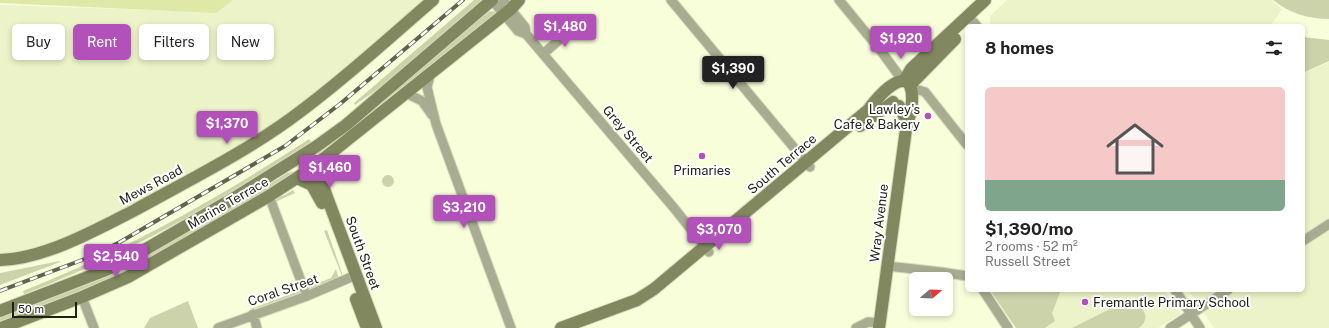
<!DOCTYPE html>
<meta charset="utf-8">
<style>
:root{--surface:#fff;--page:#f6f6f6;--text:#222;--muted:#767676;--line:#e0e0e0;--accent:#b151b9}
body{margin:0;font-family:"Public Sans",sans-serif;background:var(--page);color:var(--text);height:100vh;display:flex;flex-direction:column;font-size:15px;white-space:nowrap}
*{box-sizing:border-box;margin:0}
p{font-size:13px;color:var(--muted)}
.icon{flex:none;width:22px;height:22px;fill:none;stroke:currentColor;stroke-width:2;stroke-linecap:round;stroke-linejoin:round}
.map{position:relative;flex:1;overflow:hidden}
.details{position:absolute;left:965px;top:24px;width:340px;height:268px;display:flex;flex-direction:column;background:var(--surface);border-radius:6px;box-shadow:0 2px 6px #0003}
.details>*{flex:none}
.guide{position:absolute;left:12px;top:24px;width:380px;height:36px;display:flex;gap:8px}
.needle{width:26px;rotate:71deg}
.tools{position:absolute;left:909px;top:272px;display:grid;gap:8px}
.tools a{display:grid;place-items:center;width:44px;height:44px;border-radius:6px;background:var(--surface);box-shadow:0 2px 6px #0003;font-size:20px}
.scale{position:absolute;left:12px;bottom:10px;width:65px;box-sizing:border-box;padding-left:4px;border:2px solid #1e2013;border-top:0;font-size:11px;line-height:14px;white-space:nowrap;color:#1e2013;-webkit-text-stroke:3px #fff;paint-order:stroke}
.price{position:absolute;translate:-50% -34px;padding:0 9px;border-radius:4px;background:var(--accent);color:#fff;font-size:13px;line-height:26px;filter:drop-shadow(0 1px 2px #0008)}
.price::after{content:'';position:absolute;left:50%;top:24px;width:12px;height:9px;margin-left:-6px;background:inherit;clip-path:polygon(0 0,100% 0,50% 100%)}
.price.on{background:#222;color:#fff}
ul{padding:0;list-style:none}
li{display:grid;align-content:center;gap:8px;height:212px;padding:0 20px}
li+li{border-top:1px solid var(--line)}
li span{display:grid;place-items:center;height:124px;border-radius:6px;color:#555}
li>.icon{margin-inline-start:auto}
span .icon{width:72px;height:72px;fill:#fffc;stroke-width:1}
li b{font-size:17px}
h2{display:flex;justify-content:space-between;align-items:center;height:48px;padding:0 20px;font-size:17px}
.chip{padding:0 14px;border-radius:6px;background:var(--surface);box-shadow:0 2px 6px #0003;font-size:14px;line-height:36px}
.chip.on{background:var(--accent);color:#fff}
.map>svg:first-child{display:block}
.built{fill:#ecf3c8}
.green{fill:#ccd3ab}
.water{fill:#dfe8a6}
.lines{fill:none;stroke-linecap:round;stroke-linejoin:round}
.street-casing{stroke:#d5daba;stroke-width:11}
.secondary-casing{stroke:#d5daba;stroke-width:14}
.street{stroke:#a8ac91;stroke-width:9}
.secondary{stroke:#81875e;stroke-width:12}
.rail-casing{stroke:#616350;stroke-width:4}
.rail{stroke:#fff;stroke-width:2.5;stroke-dasharray:8;stroke-linecap:butt}
.poi-dot{fill:#b151b9;stroke:#fff;stroke-width:1.5}
.labels{text-anchor:middle;dominant-baseline:central;stroke-width:4;stroke-linejoin:round;paint-order:stroke}
.poi-label{font-size:13px;fill:#1e2013;stroke:#fff;text-anchor:end}
.street-label{font-size:13px;fill:#1e2013;stroke:#fff}
</style>
<div class="map">
<svg width="1329" height="328" viewBox="0 0 1329 328">
<rect width="100%" height="100%" fill="#f8fdda"/>
<!-- built -->
<path class="built" d="M231,0H441L293,125L171,196L42,259L0,264V5L208,12Z
M1007,0H1272L1282,10L1270,26H990V16Z
M1329,62V328H1214L1188,290H1303V74Z
M990,290H1164L1181,314L1158,328H1016Z"/>
<!-- green -->
<path class="green" d="M474,0H483L382,86L355,105L354,103L361,97Z
M1273,0H1329V19C1309,19 1289,13 1273,0Z
M494,11L496,14L318,157L321,149L487,12Z
M1303,37L1329,40V61L1303,73Z
M309,139L311,142C221,201 126,255 24,294L23,291C124,251 219,198 309,139Z
M302,170L131,270L133,263L260,190L287,173Z
M382 181a6 6 0 1 1 12 0a6 6 0 1 1-12 0Z
M293,190L295,193L275,202L279,195L283,196Z
M327,230L342,273V276L324,231Z
M60,261V262L0,285V273Z
M336,269L339,279L307,291L308,287L331,278Z
M109,274H115L116,276L49,305L0,321V314Z
M296,287H298L303,292L251,310V309L296,292Z
M990,290H1061L1052,313L1055,321L1045,328H1016Z
M188,301L198,328H144L150,318Z
M1132,301C1143,307 1152,317 1139,328H1072L1114,307Z"/>
<!-- water -->
<path class="water" d="M0,0H233L216,13L0,3Z"/>
<g class="lines">
<!-- street casing -->
<g class="street-casing">
<path id="street" d="M492,0L518,31L526,34L674,208L709,252
M503,0L525,27L526,34
M671,0L810,167
M839,0L881,51L903,81
M968,16L977,26
M543,54L575,26
M431,72L427,87L436,124L511,328
M912,88L925,92L967,145
M406,93L422,101L432,115
M269,196L304,289
M1303,241L1329,224
M887,266L941,272L967,276
M983,290L1008,328
M1175,290L1200,328
M82,297L94,328
M253,314L257,328
M218,328L307,296L356,275
M856,328L868,322L880,323
M1170,328L1228,290"/>
</g>
<!-- secondary casing -->
<g class="secondary-casing">
<path id="secondary" d="M904,81L911,69L985,0
M910,85L955,39
M899,106L907,122
M860,126L893,102
M305,167L312,168L318,173L376,328
M297,178L312,185L322,203
M0,260C44,259 96,230 135,210C191,179 250,150 301,111C347,77 390,37 433,0
M356,299L367,328
M0,311L106,270L134,256L234,198L317,146L346,125L492,0
M1,328L82,297L128,277L269,196L312,168L511,9L519,0
M561,328L637,300L654,289L868,110C874,102 891,81 903,81C917,81 912,115 907,122L879,328"/>
</g>
<!-- street -->
<use href="#street" class="street"/>
<!-- secondary -->
<use href="#secondary" class="secondary"/>
<!-- rail casing -->
<g class="rail-casing">
<path id="rail" d="M0,291L90,257L120,242L285,146L340,104L463,0"/>
</g>
<!-- rail -->
<use href="#rail" class="rail"/>
</g>
<!-- markers -->
<g class="poi-dot">
<circle cx="928" cy="116" r="4"/>
<circle cx="702" cy="156" r="4"/>
<circle cx="1085" cy="302" r="4"/>
</g>
<g class="labels">
<!-- poi labels -->
<g class="poi-label">
<text x="920" y="109">Lawley's<tspan x="920" dy="15">Cafe &amp; Bakery</tspan></text>
<text x="702" y="170" text-anchor="middle">Primaries</text>
<text x="1093" y="302" text-anchor="start">Fremantle Primary School</text>
</g>
<!-- street labels -->
<g class="street-label">
<text transform="translate(628 134) rotate(50)">Grey Street</text>
<text transform="translate(782 164) rotate(-40)">South Terrace</text>
<text transform="translate(151 185) rotate(-28)">Mews Road</text>
<text transform="translate(228 203) rotate(-30)">Marine Terrace</text>
<text transform="translate(879 223) rotate(-83)">Wray Avenue</text>
<text transform="translate(363 253) rotate(70)">South Street</text>
<text transform="translate(283 290) rotate(-19)">Coral Street</text>
</g>
</g>
</svg>
<div class="tools">
<a><svg class="needle" viewBox="-14 -14 28 28"><path d="M0-13l5 13h-10z" fill="#e53935"/><path d="M0 13l5-13h-10z" fill="#767676"/></svg></a>
</div>
<div class="scale">50 m</div>
<b class="price" style="left:565px;top:48px">$1,480</b>
<b class="price" style="left:901px;top:60px">$1,920</b>
<b class="price on" style="left:733px;top:90px">$1,390</b>
<b class="price" style="left:227px;top:145px">$1,370</b>
<b class="price" style="left:330px;top:189px">$1,460</b>
<b class="price" style="left:464px;top:229px">$3,210</b>
<b class="price" style="left:719px;top:251px">$3,070</b>
<b class="price" style="left:116px;top:278px">$2,540</b>
<div class="guide">
<a class="chip">Buy</a>
<a class="chip on">Rent</a>
<a class="chip">Filters</a>
<a class="chip">New</a>
</div>
<section class="details">
<h2>8 homes<svg class="icon" aria-label="filters" viewBox="0 0 24 24"><path d="M4 7h16M4 17h16"/><circle cx="9" cy="7" r="2"/><circle cx="15" cy="17" r="2"/></svg></h2>
<ul>
<li><span style="background:linear-gradient(#f6c9c9 75%,#7fa58c 0)"><svg class="icon" aria-label="home" viewBox="0 0 24 24"><path d="M3 11l9-7 9 7M6 9v11h12V9"/></svg></span><div><b>$1,390/mo</b><p>2 rooms · 52 m²</p><p>Russell Street</p></div></li>
</ul>
</section>
</div>
